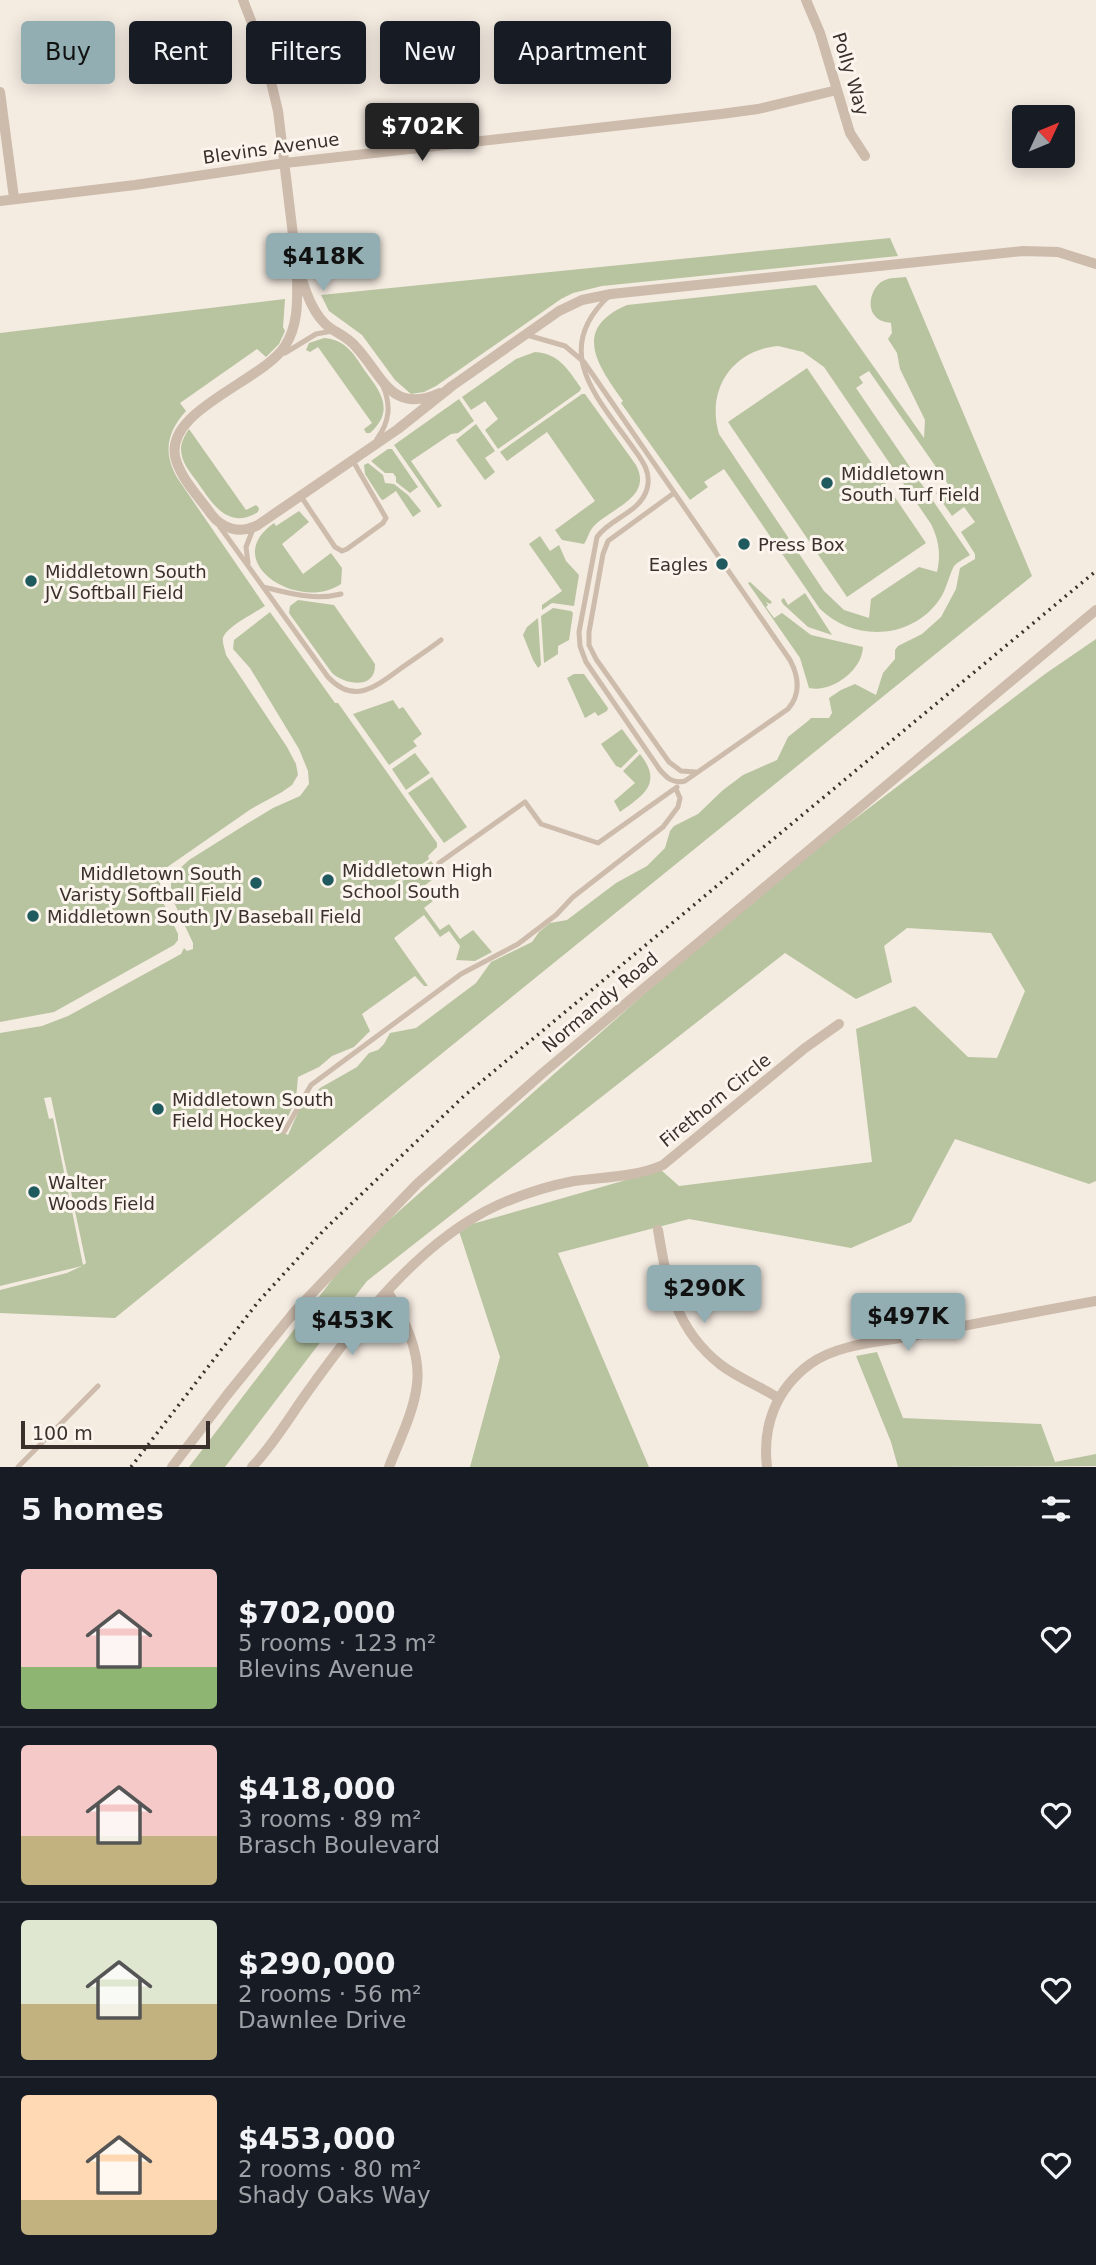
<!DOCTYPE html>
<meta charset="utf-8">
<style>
:root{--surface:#171b24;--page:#242831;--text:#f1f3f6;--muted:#9ea1a6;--line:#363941;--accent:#92aeb2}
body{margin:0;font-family:"DejaVu Sans",sans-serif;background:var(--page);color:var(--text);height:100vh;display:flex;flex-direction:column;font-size:26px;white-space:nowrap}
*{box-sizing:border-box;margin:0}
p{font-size:23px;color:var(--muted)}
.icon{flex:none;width:38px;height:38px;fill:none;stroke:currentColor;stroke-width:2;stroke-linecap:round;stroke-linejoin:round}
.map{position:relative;height:1467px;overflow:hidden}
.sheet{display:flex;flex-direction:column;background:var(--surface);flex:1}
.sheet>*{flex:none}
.top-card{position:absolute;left:21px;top:21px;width:700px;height:63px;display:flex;gap:14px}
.needle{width:46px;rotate:46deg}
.controls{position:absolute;left:1012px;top:105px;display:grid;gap:14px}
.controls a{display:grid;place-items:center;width:63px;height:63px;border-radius:7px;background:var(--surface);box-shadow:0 4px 18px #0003;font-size:35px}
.scale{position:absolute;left:21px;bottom:18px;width:189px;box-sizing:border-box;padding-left:7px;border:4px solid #3b302b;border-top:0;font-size:19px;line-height:24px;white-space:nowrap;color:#3b302b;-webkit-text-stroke:5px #fbf5ee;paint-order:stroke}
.price{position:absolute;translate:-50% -60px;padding:0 16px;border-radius:7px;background:var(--accent);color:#111;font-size:23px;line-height:46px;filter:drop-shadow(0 2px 4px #0008)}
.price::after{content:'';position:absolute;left:50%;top:42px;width:21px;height:16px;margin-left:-10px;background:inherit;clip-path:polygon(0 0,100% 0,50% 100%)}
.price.active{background:#222;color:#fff}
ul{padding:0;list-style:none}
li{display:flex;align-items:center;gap:21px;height:175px;padding:0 21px}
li+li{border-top:2px solid var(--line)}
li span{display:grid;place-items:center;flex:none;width:196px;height:140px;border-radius:7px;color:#555}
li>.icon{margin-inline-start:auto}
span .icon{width:84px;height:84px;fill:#fffc;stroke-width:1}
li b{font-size:30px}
h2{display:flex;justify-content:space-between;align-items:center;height:84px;padding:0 21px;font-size:30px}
.tag{padding:0 24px;border-radius:7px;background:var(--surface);box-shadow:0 4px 18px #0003;font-size:24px;line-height:63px}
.tag.active{background:var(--accent);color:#111}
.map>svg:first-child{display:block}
.green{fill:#b8c4a0;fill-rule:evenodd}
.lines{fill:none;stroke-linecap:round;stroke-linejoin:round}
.service{stroke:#cdbbac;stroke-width:5}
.minor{stroke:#cdbbac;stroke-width:10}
.rail{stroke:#3b302b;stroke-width:3.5;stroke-dasharray:2 5;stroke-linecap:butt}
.poi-dot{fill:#1f5a5e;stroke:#fbf5ee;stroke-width:2.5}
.labels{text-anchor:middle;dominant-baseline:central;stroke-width:6;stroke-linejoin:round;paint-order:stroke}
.street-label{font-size:18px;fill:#3b302b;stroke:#fbf5ee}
.poi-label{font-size:18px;fill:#3b302b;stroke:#fbf5ee;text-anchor:start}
</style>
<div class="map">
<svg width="1096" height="1467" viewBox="0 0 1096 1467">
<rect width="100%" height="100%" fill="#f4ebe1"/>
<!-- green -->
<path class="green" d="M890,238L898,256L602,286L573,293L561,299L436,386L424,392L411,394L395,380L362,335L329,311L321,295Z
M906,277L1032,576L115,1318L0,1313V1290L67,1273L82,1266L0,1286V1033L42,1026L68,1016L181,954L184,948L187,951L193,949V943L171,896V884L177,871L189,860L248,823L273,808L300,796L309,784L308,771L299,749L250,668L233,649L234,640L270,612L335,703H338L437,843V847L428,856L429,859L376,897L377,899L431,861L438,870L433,879L424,886L433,901L424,908L440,930L449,924L460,939L473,930L492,952L475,961L456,960L460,946L449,931L440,937L424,915L394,938L428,986H424L415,976L362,1014L370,1031L354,1047L332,1056L319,1067L298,1077L296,1099L281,1132L288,1135L299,1110L320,1088L357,1067L369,1053L378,1050L384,1044L390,1033L416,1028L476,983L491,962L532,942L539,932L550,923L567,920L616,883L647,866L665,848L670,831L674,826L698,814L723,790L743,775L777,760L788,737L808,721L811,718H829L832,713L829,698L841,690L855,684L876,695L883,673L895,659V650L898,646L922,634L941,617L956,589L960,568L975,559V554L961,532L975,522L964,507L952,516L936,493L938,492L941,494L950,487L869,371L859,377L863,383L856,388L970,555C964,559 955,563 953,568C947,581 946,592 937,603C908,640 853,641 820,609L724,469L704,482L708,487L690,500L621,403L623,401C598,366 571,329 627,305L816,285L924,438L925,420L900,369L897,353L888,339L892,333L891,323C885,322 879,321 875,316C866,307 872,286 883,281C890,277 899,278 906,277ZM778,346L803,352L824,367L931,524C939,540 941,555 937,572L919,567L871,599L869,618L844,610L824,591L719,434C706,390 732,350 778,346ZM51,1097L86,1263L83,1265L53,1118L49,1119L44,1098Z
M285,299L283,327L285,331L279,344L266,357L257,349L180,403L186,411C166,433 163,454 178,479L265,606C256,612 226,627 223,638C222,643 225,649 226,655L287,747L296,764L298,775L292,785L282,792L251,809L163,870L160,882L161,898L178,934V940L174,945L54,1012L0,1022V333Z
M324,338C346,340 354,354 365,371C381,392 395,411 370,433H366L364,429L372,423L318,347L310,352L306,350L309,343Z
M535,352C559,353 569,371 581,388L580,391L498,449L485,430L498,419L485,401L471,410L462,397L516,359Z
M807,368L926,543L847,597L728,422Z
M582,394H585L636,465C653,497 612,508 595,525C589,530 588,538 584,544L562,540L555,530L595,501L547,432L507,461L500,452Z
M459,399L474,421L458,433L451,434L411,461L442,506L438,508L394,445Z
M476,424L495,451L485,458L495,472L485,480L456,440Z
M189,429L246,510L256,505L259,508L258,512C229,530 213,505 198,483C191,473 181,463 181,449C181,442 185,435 189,429Z
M388,449H392L418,487L410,493L396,482V477L393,473H385L371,461Z
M368,463L383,475L385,483L394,484L408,495L421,511L413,517L396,491L383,500L381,499L365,474L364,465Z
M299,511L309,522L282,544L303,574L331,553L342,568L341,584C299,613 218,562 274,523L276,526Z
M540,536L550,551L559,545L566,561L579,575L574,606L552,603L542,610V605L562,591L529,544Z
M750,582L772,602L770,604L766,602L768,605L766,607L774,618L782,613L811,635L863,647C862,671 831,693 809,688L800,658L748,583Z
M805,593L832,635L808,627L783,604L781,600L784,598L788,605Z
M298,600L334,605L375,664C376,690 345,685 332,673L289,613L290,606Z
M553,608L571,611L573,613L569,640L558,646V654L544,663L541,616Z
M538,618L541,665L538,668L533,660L523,635L527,627Z
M1096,639V1181L1089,1184L955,1139L911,1222L851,1248L689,1219L558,1253L649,1467H470L500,1357L458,1228L661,1170L679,1186L872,1162L856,1029L915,1006L968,1057L997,1058L1025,991L991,933L907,928L884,946L892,982L856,999L785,953L367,1281L225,1467H189L354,1251L764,888L1045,674Z
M574,674H584L608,708L607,711L598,716L595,712L585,718L567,678Z
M393,700L399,709L403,707L422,734L413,741L417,746L389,765L353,714Z
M622,729L638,751L621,768L616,766L601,744Z
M415,753L430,773L406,790L392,769Z
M640,754C663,783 644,795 620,812L614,801L635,783L623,771Z
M432,777L467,827L444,843L408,793Z
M877,1352L903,1418L1041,1424L1055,1462L1096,1454V1466L898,1467L891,1442L856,1356Z"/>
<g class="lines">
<!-- service -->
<path class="service" d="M527,335L565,346L584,362L790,660C799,677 801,694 788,709L685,781C673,784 667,778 660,770L586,662L580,646L579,632L597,537C610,518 640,513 647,489C652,471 641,459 631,445C596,396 551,350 609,296
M285,353L316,334L332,331
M377,439C390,421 391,405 383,386
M674,493L608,541L603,554L589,632V645L596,659L669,762L681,771L696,772
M300,495L335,547L342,551L347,549L383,523L386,518L353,461
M220,527L328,677C354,705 375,687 400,669C414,659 428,650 441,640
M248,563L246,547L253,529
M263,587C290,593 314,601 341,594
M439,863L525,802L541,824L598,843L677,787
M284,1132L311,1085L461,974L518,944L556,915L573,897L663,827L678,807L680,798L676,789
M18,1467L98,1386"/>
<!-- minor -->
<path class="minor" d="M243,0L265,57L278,111L297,268C297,295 300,323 285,346C262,382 161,411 176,460C182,480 200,498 211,514C223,530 241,534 258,525L398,429L452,386L559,311L582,300L611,294L1023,251L1058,252L1096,264
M806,0L820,33L850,133L865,156
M0,92L14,198
M0,201L135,185L285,163L721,114L758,109L837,90
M301,277C307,295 314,316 330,328C339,334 349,338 356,347C383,376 391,415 440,393
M658,1230C667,1284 675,1329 721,1365C738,1378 760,1386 778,1398
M388,1292C404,1318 421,1353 417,1384C414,1412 399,1441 389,1467
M172,1467L227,1395L296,1310L417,1184L544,1072L1096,610
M252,1467C273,1445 289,1418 306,1394C356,1324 419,1241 498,1205C523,1194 548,1186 574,1181C604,1177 636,1177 663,1165L805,1048L839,1024
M767,1467C762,1426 776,1389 810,1364C837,1344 880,1342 912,1336C973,1324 1035,1312 1096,1301"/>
<!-- rail -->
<path class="rail" d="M131,1467L258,1302L324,1230L464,1096L1096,571"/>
</g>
<!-- markers -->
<g class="poi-dot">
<circle cx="827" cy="483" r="7"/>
<circle cx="744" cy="544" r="7"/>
<circle cx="722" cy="564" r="7"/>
<circle cx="31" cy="581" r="7"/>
<circle cx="328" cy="880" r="7"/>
<circle cx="256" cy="883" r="7"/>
<circle cx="33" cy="916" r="7"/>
<circle cx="158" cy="1109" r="7"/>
<circle cx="34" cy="1192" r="7"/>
</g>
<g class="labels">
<!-- street labels -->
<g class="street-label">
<text transform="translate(851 74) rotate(73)">Polly Way</text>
<text transform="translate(271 148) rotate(-8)">Blevins Avenue</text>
<text transform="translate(600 1002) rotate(-40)">Normandy Road</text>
<text transform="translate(715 1100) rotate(-39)">Firethorn Circle</text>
</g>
<!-- poi labels -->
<g class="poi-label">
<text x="841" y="473">Middletown<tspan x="841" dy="21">South Turf Field</tspan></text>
<text x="758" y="544">Press Box</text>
<text x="708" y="564" text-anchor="end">Eagles</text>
<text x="45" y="571">Middletown South<tspan x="45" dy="21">JV Softball Field</tspan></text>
<text x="342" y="870">Middletown High<tspan x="342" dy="21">School South</tspan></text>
<text x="242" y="873" text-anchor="end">Middletown South<tspan x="242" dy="21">Varisty Softball Field</tspan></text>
<text x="47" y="916">Middletown South JV Baseball Field</text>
<text x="172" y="1099">Middletown South<tspan x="172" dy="21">Field Hockey</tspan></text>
<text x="48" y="1182">Walter<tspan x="48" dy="21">Woods Field</tspan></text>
</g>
</g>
</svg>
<div class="controls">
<a><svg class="needle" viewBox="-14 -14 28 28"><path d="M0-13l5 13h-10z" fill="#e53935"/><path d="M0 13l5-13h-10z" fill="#9ea1a6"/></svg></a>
</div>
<div class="scale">100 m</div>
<b class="price active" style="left:422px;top:163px">$702K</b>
<b class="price" style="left:323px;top:293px">$418K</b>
<b class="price" style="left:704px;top:1325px">$290K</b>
<b class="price" style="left:908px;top:1353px">$497K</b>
<b class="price" style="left:352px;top:1357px">$453K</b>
<div class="top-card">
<a class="tag active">Buy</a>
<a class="tag">Rent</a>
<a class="tag">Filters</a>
<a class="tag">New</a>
<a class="tag">Apartment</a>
</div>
</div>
<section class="sheet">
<h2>5 homes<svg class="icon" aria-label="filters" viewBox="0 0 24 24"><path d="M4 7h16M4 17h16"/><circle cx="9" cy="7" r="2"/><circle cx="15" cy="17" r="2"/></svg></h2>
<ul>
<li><span style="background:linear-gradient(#f6c9c9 70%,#8fb573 0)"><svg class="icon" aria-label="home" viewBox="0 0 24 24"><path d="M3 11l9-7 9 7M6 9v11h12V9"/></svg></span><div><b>$702,000</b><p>5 rooms · 123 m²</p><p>Blevins Avenue</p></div><svg class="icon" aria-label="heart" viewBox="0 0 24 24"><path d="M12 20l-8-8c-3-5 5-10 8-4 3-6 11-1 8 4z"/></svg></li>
<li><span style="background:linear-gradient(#f6c9c9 65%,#c2b280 0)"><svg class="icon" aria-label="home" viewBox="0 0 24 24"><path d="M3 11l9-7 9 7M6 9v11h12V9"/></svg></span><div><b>$418,000</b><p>3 rooms · 89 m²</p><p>Brasch Boulevard</p></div><svg class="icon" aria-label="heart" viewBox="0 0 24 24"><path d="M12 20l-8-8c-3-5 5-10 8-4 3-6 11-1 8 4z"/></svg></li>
<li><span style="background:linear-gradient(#dfe7d0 60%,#c2b280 0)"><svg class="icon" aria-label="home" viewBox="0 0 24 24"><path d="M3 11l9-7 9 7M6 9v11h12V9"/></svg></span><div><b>$290,000</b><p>2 rooms · 56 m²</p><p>Dawnlee Drive</p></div><svg class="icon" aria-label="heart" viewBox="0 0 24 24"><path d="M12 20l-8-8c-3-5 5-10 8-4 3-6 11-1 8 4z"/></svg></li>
<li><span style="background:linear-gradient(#ffd9b3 75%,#c2b280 0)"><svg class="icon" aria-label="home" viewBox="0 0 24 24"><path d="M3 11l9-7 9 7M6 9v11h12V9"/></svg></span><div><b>$453,000</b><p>2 rooms · 80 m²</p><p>Shady Oaks Way</p></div><svg class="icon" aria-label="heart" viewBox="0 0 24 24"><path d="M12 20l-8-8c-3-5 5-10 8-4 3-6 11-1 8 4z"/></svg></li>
</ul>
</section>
